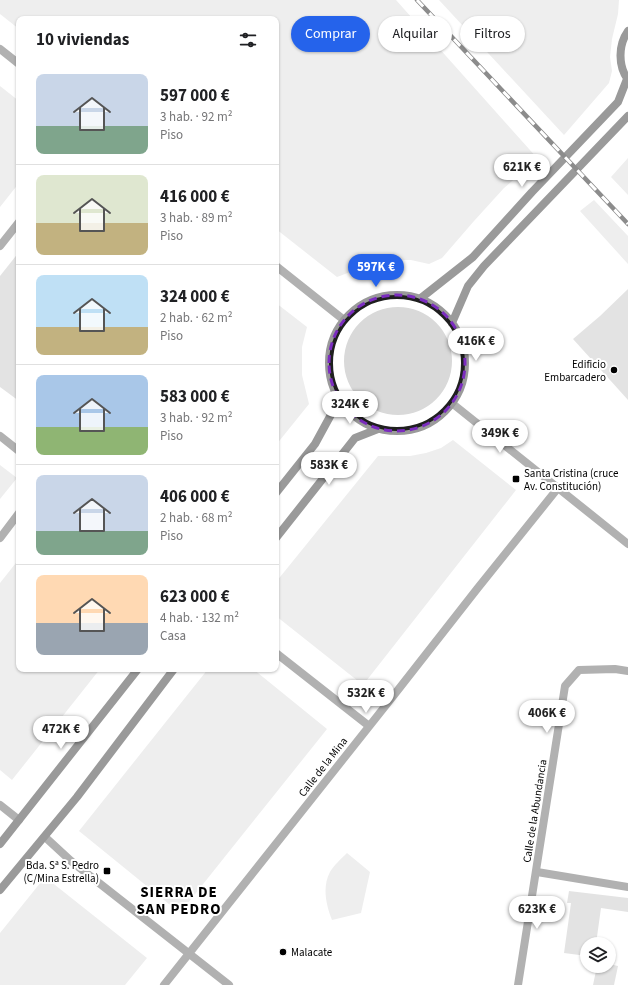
<!DOCTYPE html>
<html lang="es">
<meta charset="utf-8">
<style>
:root{--surface:#fff;--page:#f2f2f2;--text:#202124;--muted:#757577;--line:#e0e0e0;--accent:#2563eb}
body{margin:0;font-family:"Source Sans 3",sans-serif;background:var(--page);color:var(--text);height:100vh;display:flex;flex-direction:column;font-size:15px;white-space:nowrap}
*{box-sizing:border-box;margin:0}
p{font-size:13px;color:var(--muted)}
.icon{flex:none;width:22px;height:22px;fill:none;stroke:currentColor;stroke-width:2;stroke-linecap:round;stroke-linejoin:round}
.map{position:relative;flex:1;overflow:hidden}
.details{position:absolute;left:16px;top:16px;width:263px;height:656px;display:flex;flex-direction:column;background:var(--surface);border-radius:8px;box-shadow:0 1px 3px #0004}
.details>*{flex:none}
.banner{position:absolute;left:291px;top:16px;width:277px;height:36px;display:flex;gap:8px}
.controls{position:absolute;left:580px;top:937px;display:grid;gap:8px}
.controls a{display:grid;place-items:center;width:36px;height:36px;border-radius:50%;background:var(--surface);box-shadow:0 1px 3px #0004;font-size:20px}
.price{position:absolute;translate:-50% -34px;padding:0 9px;border-radius:14px;background:#fff;color:#222;font-size:13px;line-height:26px;filter:drop-shadow(0 1px 2px #0008)}
.price::after{content:'';position:absolute;left:50%;top:24px;width:12px;height:9px;margin-left:-6px;background:inherit;clip-path:polygon(0 0,100% 0,50% 100%)}
.price.selected{background:var(--accent);color:#fff}
ul{padding:0;list-style:none}
li{display:flex;align-items:center;gap:12px;height:100px;padding:0 20px}
li+li{border-top:1px solid var(--line)}
li span{display:grid;place-items:center;flex:none;width:112px;height:80px;border-radius:8px;color:#555}
li>.icon{margin-inline-start:auto}
span .icon{width:48px;height:48px;fill:#fffc;stroke-width:1}
li b{font-size:17px}
h2{display:flex;justify-content:space-between;align-items:center;height:48px;padding:0 20px;font-size:17px}
.pill{padding:0 14px;border-radius:18px;background:var(--surface);box-shadow:0 1px 3px #0004;font-size:14px;line-height:36px}
.pill.selected{background:var(--accent);color:#fff}
.map>svg:first-child{display:block}
.green{fill:#d9d9d9}
.building{fill:#c2c2c2}
.lines{fill:none;stroke-linecap:round;stroke-linejoin:round}
.street{stroke:#525252;stroke-width:8}
.secondary{stroke:#1f1f1f;stroke-width:8}
.rail-casing{stroke:#000;stroke-width:4.5}
.rail{stroke:#fff;stroke-width:3;stroke-dasharray:9;stroke-linecap:butt}
.marked{fill:none;stroke:#7b2cbf;stroke-width:3;stroke-dasharray:8 5;stroke-linejoin:round}
.poi-dot{fill:#000;stroke:#fff;stroke-width:1.5}
.labels{text-anchor:middle;dominant-baseline:central;stroke-width:4;stroke-linejoin:round;paint-order:stroke}
.poi-label{font-size:11px;fill:#000;stroke:#fff;text-anchor:end}
.street-label{font-size:11px;fill:#000;stroke:#fff}
.district-label{font-size:15px;font-weight:bold;letter-spacing:1px;fill:#000;stroke:#fff}
</style>
<div class="map">
<svg width="628" height="985" viewBox="0 0 628 985">
<rect width="100%" height="100%" fill="#fff"/>
<!-- green -->
<path class="green" d="M0,0H396L538,159L504,188L474,221L442,258L429,264L411,260H382L337,277L276,229V19H19V29L0,14Z
M439,0H619L618,14L612,39L610,57L612,71L609,83L564,135Z
M0,86L19,101V183L0,207Z
M628,158V195L611,177Z
M594,200L628,236V264L580,211Z
M276,303L307,327L302,347V375L309,404L276,445Z
M344 361a54 54 0 1 1 108 0a54 54 0 1 1-108 0Z
M453,440L516,490L363,685L276,616V582L378,456H410L426,453L441,448Z
M0,465L17,478L0,499Z
M19,559V669H100L12,780L0,770V583Z
M208,669H253L327,729L180,913L79,831Z
M347,853L370,872L361,913L332,920C326,905 322,887 330,872C334,865 341,859 347,853Z
M45,877L147,958L125,985H0V933Z"/>
<!-- building -->
<path class="building" d="M19,252V401L0,387V276Z
M628,289V400L573,339L600,316Z
M569,891L628,898V912L601,908L596,944H587V956L564,953L571,903H567Z
M609,964L618,966L614,985H593L597,966H609Z"/>
<g class="lines">
<!-- street -->
<path class="street" d="M0,49L19,64
M0,246L19,222
M276,266L344,320
M453,404L628,544
M0,436L19,451
M0,538L19,513
M276,653L369,726
M0,805L19,820
M45,837L71,861L229,985
M537,872L628,887
M164,985L394,695L477,589L558,488
M518,985L565,686L579,670L615,669L628,671"/>
<!-- secondary -->
<path class="secondary" d="M628,31C618,45 618,66 628,80
M329 363a68 68 0 1 1 136 0a68 68 0 1 1-136 0Z
M421,298L473,257L532,192L618,102L627,79
M452,323L468,286L484,266L628,116
M276,493L315,444L339,400
M276,538L355,438L378,429
M0,844L138,669
M0,890L77,797L174,669"/>
<!-- rail casing -->
<g class="rail-casing">
<path id="rail" d="M417,0L628,224"/>
</g>
<!-- rail -->
<use href="#rail" class="rail"/>
</g>
<!-- marked area -->
<path d="M0 0H628V985H0ZM329 363a68 68 0 1 1 136 0a68 68 0 1 1-136 0Z" fill="#fff" fill-opacity=".55" fill-rule="evenodd"/>
<path class="marked" d="M329 363a68 68 0 1 1 136 0a68 68 0 1 1-136 0Z"/>
<!-- markers -->
<g class="poi-dot">
<circle cx="614" cy="370" r="4"/>
<rect x="512" y="475" width="8" height="8" rx="2"/>
<rect x="103" y="867" width="8" height="8" rx="2"/>
<circle cx="283" cy="952" r="4"/>
</g>
<g class="labels">
<!-- poi labels -->
<g class="poi-label">
<text x="606" y="364">Edificio<tspan x="606" dy="13">Embarcadero</tspan></text>
<text x="524" y="473" text-anchor="start">Santa Cristina (cruce<tspan x="524" dy="13">Av. Constitución)</tspan></text>
<text x="99" y="865">Bda. Sª S. Pedro<tspan x="99" dy="13">(C/Mina Estrella)</tspan></text>
<text x="291" y="952" text-anchor="start">Malacate</text>
</g>
<!-- street labels -->
<g class="street-label">
<text transform="translate(323 767) rotate(-52)">Calle de la Mina</text>
<text transform="translate(535 811) rotate(-81)">Calle de la Abundancia</text>
</g>
<!-- district labels -->
<g class="district-label">
<text x="179" y="892">SIERRA DE<tspan x="179" dy="17">SAN PEDRO</tspan></text>
</g>
</g>
</svg>
<div class="controls">
<a><svg class="icon" aria-label="layers" viewBox="0 0 24 24"><path d="M12 4l9 5-9 5-9-5zM3 14l9 5 9-5"/></svg></a>
</div>
<b class="price" style="left:522px;top:188px">621K €</b>
<b class="price selected" style="left:376px;top:288px">597K €</b>
<b class="price" style="left:476px;top:362px">416K €</b>
<b class="price" style="left:350px;top:425px">324K €</b>
<b class="price" style="left:500px;top:454px">349K €</b>
<b class="price" style="left:329px;top:486px">583K €</b>
<b class="price" style="left:366px;top:714px">532K €</b>
<b class="price" style="left:547px;top:734px">406K €</b>
<b class="price" style="left:61px;top:750px">472K €</b>
<b class="price" style="left:537px;top:930px">623K €</b>
<div class="banner">
<a class="pill selected">Comprar</a>
<a class="pill">Alquilar</a>
<a class="pill">Filtros</a>
</div>
<section class="details">
<h2>10 viviendas<svg class="icon" aria-label="filters" viewBox="0 0 24 24"><path d="M4 7h16M4 17h16"/><circle cx="9" cy="7" r="2"/><circle cx="15" cy="17" r="2"/></svg></h2>
<ul>
<li><span style="background:linear-gradient(#c9d6e8 65%,#7fa58c 0)"><svg class="icon" aria-label="home" viewBox="0 0 24 24"><path d="M3 11l9-7 9 7M6 9v11h12V9"/></svg></span><div><b>597 000 €</b><p>3 hab. · 92 m²</p><p>Piso</p></div></li>
<li><span style="background:linear-gradient(#dfe7d0 60%,#c2b280 0)"><svg class="icon" aria-label="home" viewBox="0 0 24 24"><path d="M3 11l9-7 9 7M6 9v11h12V9"/></svg></span><div><b>416 000 €</b><p>3 hab. · 89 m²</p><p>Piso</p></div></li>
<li><span style="background:linear-gradient(#bfe0f5 65%,#c2b280 0)"><svg class="icon" aria-label="home" viewBox="0 0 24 24"><path d="M3 11l9-7 9 7M6 9v11h12V9"/></svg></span><div><b>324 000 €</b><p>2 hab. · 62 m²</p><p>Piso</p></div></li>
<li><span style="background:linear-gradient(#a9c7e8 65%,#8fb573 0)"><svg class="icon" aria-label="home" viewBox="0 0 24 24"><path d="M3 11l9-7 9 7M6 9v11h12V9"/></svg></span><div><b>583 000 €</b><p>3 hab. · 92 m²</p><p>Piso</p></div></li>
<li><span style="background:linear-gradient(#c9d6e8 70%,#7fa58c 0)"><svg class="icon" aria-label="home" viewBox="0 0 24 24"><path d="M3 11l9-7 9 7M6 9v11h12V9"/></svg></span><div><b>406 000 €</b><p>2 hab. · 68 m²</p><p>Piso</p></div></li>
<li><span style="background:linear-gradient(#ffd9b3 60%,#9aa5b1 0)"><svg class="icon" aria-label="home" viewBox="0 0 24 24"><path d="M3 11l9-7 9 7M6 9v11h12V9"/></svg></span><div><b>623 000 €</b><p>4 hab. · 132 m²</p><p>Casa</p></div></li>
</ul>
</section>
</div>
